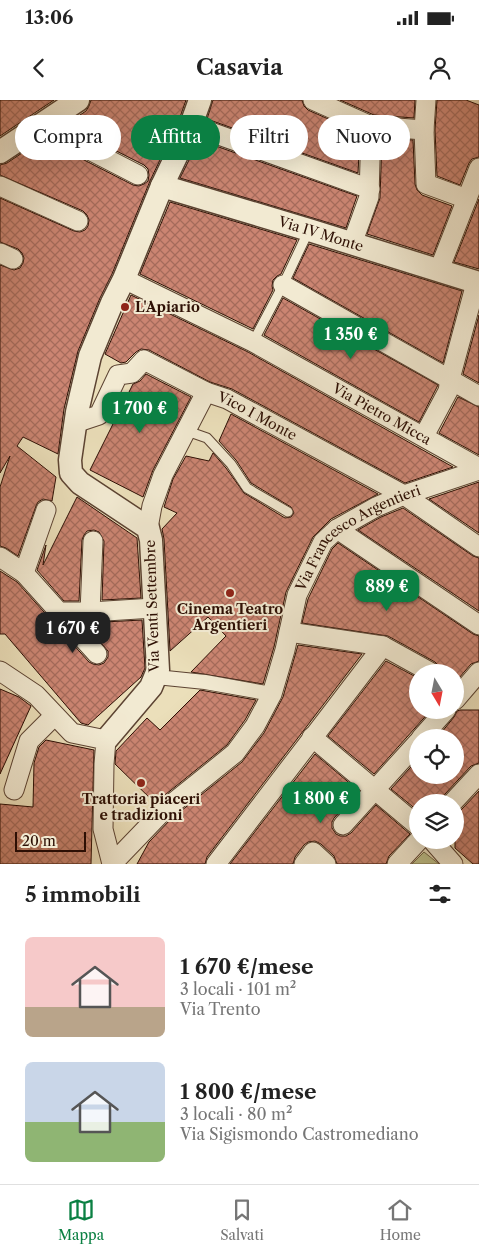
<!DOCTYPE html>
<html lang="it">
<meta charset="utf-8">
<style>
:root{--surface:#fff;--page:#f6f6f6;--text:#222;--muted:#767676;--line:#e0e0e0;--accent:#0b8043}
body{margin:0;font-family:"Libre Caslon Text",serif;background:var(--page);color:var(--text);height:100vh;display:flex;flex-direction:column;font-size:19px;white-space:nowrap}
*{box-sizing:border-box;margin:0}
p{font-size:16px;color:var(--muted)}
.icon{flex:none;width:28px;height:28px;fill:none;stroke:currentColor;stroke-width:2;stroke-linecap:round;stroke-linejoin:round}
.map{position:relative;height:764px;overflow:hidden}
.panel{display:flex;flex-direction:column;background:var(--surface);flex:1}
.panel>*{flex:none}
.hud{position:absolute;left:15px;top:15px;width:450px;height:45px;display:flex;gap:10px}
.needle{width:32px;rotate:170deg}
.fabs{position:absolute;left:409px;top:564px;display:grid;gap:10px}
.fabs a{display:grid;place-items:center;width:55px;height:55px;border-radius:50%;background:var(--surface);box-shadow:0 5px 20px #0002;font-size:25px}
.scale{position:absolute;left:15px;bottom:12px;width:71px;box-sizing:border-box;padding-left:5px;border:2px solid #2d0f04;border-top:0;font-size:14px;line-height:18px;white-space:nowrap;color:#2d0f04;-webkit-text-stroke:4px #f2ead2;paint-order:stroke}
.price{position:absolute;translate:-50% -42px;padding:0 11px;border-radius:10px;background:var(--accent);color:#fff;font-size:16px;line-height:32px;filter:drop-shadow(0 1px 2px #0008)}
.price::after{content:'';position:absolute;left:50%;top:30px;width:15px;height:11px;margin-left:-8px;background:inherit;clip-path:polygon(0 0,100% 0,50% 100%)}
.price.current{background:#222;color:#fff}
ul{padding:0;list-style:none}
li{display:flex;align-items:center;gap:15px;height:125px;padding:0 25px}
li span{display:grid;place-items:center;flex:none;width:140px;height:100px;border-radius:8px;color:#555}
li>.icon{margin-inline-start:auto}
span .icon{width:60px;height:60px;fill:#fffc;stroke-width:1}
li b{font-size:21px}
h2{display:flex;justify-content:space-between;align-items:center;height:60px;padding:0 25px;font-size:21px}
.pill{padding:0 18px;border-radius:22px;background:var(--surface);box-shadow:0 5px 20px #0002;font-size:18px;line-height:45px}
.pill.current{background:var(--accent);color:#fff}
.status{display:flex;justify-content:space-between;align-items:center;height:35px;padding:0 25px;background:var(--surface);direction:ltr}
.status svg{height:14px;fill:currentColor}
header{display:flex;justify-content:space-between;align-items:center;height:65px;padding:0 25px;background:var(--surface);font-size:22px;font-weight:700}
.menu{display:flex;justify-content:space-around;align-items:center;height:70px;border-top:1px solid var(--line);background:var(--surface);font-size:14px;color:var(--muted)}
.menu a{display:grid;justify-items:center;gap:2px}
.menu .current{color:var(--accent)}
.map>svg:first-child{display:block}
.green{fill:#bec08b;stroke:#766848}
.building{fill:url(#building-cross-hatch);stroke:#2d0f04}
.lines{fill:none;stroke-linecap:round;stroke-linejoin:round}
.service-casing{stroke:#5c4332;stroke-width:11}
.pedestrian-casing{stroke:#5c4332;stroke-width:16}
.minor-casing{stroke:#5c4332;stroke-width:21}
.tertiary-casing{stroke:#5c4332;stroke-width:25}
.service{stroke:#f2ead2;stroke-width:9}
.pedestrian{stroke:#f2ead2;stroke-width:14}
.minor{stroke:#f2ead2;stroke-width:19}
.tertiary{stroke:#f2ead2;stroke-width:22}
.poi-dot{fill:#8f2418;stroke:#f2ead2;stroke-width:2}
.labels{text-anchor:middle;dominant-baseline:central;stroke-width:4;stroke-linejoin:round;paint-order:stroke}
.street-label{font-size:14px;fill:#2d0f04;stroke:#f2ead2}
.poi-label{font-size:14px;font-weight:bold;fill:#2d0f04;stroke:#f2ead2}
</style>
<div class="status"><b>13:06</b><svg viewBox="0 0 49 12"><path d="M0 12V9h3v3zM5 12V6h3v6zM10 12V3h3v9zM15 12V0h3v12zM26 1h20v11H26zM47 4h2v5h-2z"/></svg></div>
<header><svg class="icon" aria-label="back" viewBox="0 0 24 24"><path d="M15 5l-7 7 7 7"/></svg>Casavia<svg class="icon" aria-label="person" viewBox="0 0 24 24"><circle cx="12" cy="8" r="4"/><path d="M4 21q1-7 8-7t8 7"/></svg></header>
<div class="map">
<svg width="479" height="764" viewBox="0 0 479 764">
<defs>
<pattern id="building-cross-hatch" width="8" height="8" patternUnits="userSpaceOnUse" patternTransform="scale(1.25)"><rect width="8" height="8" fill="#cb8572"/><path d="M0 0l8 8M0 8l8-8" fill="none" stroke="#a56b5b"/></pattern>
</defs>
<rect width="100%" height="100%" fill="#ebdfba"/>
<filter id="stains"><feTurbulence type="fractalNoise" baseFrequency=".004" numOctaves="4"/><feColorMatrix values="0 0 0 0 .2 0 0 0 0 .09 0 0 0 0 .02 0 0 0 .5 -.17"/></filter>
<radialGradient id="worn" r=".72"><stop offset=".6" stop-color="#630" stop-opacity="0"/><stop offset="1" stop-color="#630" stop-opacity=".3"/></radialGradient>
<!-- green -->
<path class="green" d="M424,752L439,764H412Z"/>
<!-- building -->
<path class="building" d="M0,0H54L0,36Z
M91,0H186L179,20L150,81L112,174L100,198L78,251L64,309L58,354L23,337L17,346L56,377L52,401L43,399L38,402L36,406L18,456L6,448L0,446V387L10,356L0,373V165L14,170L20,168L23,163L24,158L22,153L18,149L0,142V98L74,131L80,132L85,130L88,126L89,120L87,115L83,111L0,75V65L7,63L43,39L133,85L139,86L144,84L148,81L149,75L148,69L144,65L65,25L86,11L89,6Z
M213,0H302L304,6L308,10L360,33L358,73L207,19Z
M340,0H415L414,18L374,15Z
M437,0H466L479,5V57L472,59L469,63L460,85L437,76L435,30Z
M382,38L413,40L415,84L417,90L422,95L452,106L433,155L367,134L380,98Z
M199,40L357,96L346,128L180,78Z
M479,99V169L454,162Z
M170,102L297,140L281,174L277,176L273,180L272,186L273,190L253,229L140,174Z
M309,144L462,191L443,263L293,178Z
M131,195L248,252L453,367L405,383L232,289L210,282L149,250L141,249L136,252L126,262L121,263L105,254Z
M283,198L438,285L419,322L264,235Z
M479,215V283L463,274Z
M146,274L191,297L153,370L143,397L90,370L133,284L140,281Z
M458,297L479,307V355L439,333Z
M231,314L378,394L331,419L313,437L286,492L274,547L263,584L191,572L226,536L208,517L170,551L164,439L162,429L177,413L164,407L173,379L186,356L209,361L213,353L226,368L244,393L285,418L291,417L294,413L291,407L251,383L236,360L219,341Z
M479,382V433L429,399Z
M77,397L137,438L141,498L102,500L104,441L99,432L94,430L87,431L84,435L82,440L79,501H64L37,470L46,445L43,465Z
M403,408L473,456L479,458V511L358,430L381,417Z
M338,443L473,534L479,536V561L471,564L459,578L455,576V572H449L440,567L435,562L388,536L302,523L308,499L332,449Z
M0,471L17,482L89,562L93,564L99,565L104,563L108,557V551L84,523L142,520L145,568L141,577L88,625L81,623L5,534H0Z
M298,545L362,554L207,757L205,764H137L149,742L171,719L242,662L264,633L283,597Z
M386,561L418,578V610H431L374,674L328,636Z
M0,589L19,597L31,606L0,674Z
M200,590L256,600L245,620L227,645L155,703L115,664L116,651L147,618L160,630Z
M460,610H479V663L471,666L445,694L442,702H418V711L391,689L418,659V675H455V638H437L454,617L457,611Z
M46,640L94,650L91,764H0V704L33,707L34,663L39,647Z
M315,654L359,691L334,718L332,722V728L336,734L340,736H346L351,733L376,705L410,734L389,756L386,764H337L334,756L321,744L315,741L308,742L304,745L295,757L293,764H230Z
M479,691V764H473L455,748V713L461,710Z"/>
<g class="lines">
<!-- service casing -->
<g class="service-casing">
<path id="service" d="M253,242L283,185L309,130
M187,331L207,338L231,364L247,388L288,412"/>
</g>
<!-- pedestrian casing -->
<g class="pedestrian-casing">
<path id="pedestrian" d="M156,577L205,582L272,594"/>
</g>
<!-- minor casing -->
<g class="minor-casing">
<g id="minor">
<path d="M313,0L371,26L424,30"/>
<path d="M426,0L424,30L426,84L467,99"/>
<path d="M41,25L138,75"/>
<path d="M191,25L370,89"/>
<path d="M0,86L78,121"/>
<path d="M352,144L369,97L371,26"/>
<path d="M0,153L13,159"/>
<path d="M439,170L479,68"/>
<path id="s1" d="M124,179L253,242L479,368"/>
<path d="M283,185L479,296"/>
<path id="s2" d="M75,323L99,315L118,275L132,273L144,260L206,292L227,299L404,395L479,447"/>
<path d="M424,336L448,291L450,279L476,183"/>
<path d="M148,428L152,406L163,375L206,292"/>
<path d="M337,429L479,525"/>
<path d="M0,457L24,473L59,512H90L154,508"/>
<path d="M24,473L46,410"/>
<path d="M59,512L97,554"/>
<path d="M90,512L93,441"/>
<path d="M289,532L383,546L430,572"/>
<path d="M0,571L36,595L72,633L106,640L104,664L103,729L112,764"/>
<path d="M455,600L479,572"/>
<path d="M312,637L418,726"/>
<path d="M421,638L446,610"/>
<path d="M14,690L29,641L54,616"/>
<path d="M453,702L479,674"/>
<path d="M343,725L418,642"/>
<path d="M432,740L453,764"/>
<path id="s3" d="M112,764L163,711L235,653L255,626L272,594L285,550L297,495L323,442L337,429L376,407L404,395L479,370"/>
<path d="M216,764L383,546"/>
<path d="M304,764L313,752L326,764"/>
<path d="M397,764L419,740"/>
</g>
</g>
<!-- tertiary casing -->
<g class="tertiary-casing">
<g id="tertiary">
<path d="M0,52L78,0"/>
<path id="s4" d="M162,86L309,130L479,183"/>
<path d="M106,640L151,587L158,570L151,440L148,428L80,383L71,373L70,360L77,312L90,256L112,203L124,179L162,86L191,25L200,0"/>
</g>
</g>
<!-- service -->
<use href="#service" class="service"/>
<!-- pedestrian -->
<use href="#pedestrian" class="pedestrian"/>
<!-- minor -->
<use href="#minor" class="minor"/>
<!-- tertiary -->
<use href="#tertiary" class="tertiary"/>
</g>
<!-- markers -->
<g class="poi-dot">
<circle cx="125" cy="207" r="5"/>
<circle cx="230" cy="493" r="5"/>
<circle cx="141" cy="683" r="5"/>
</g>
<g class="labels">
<!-- street labels -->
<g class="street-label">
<text stroke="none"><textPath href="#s4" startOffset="166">Via IV Monte</textPath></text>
<text stroke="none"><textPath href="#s1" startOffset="291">Via Pietro Micca</textPath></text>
<text stroke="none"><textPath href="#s2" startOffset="228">Vico I Monte</textPath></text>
<text stroke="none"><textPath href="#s3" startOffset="426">Via Francesco Argentieri</textPath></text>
<text transform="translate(152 506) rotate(-92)">Via Venti Settembre</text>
</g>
<!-- poi labels -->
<g class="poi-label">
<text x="135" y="207" text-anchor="start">L'Apiario</text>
<text x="230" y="509">Cinema Teatro<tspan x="230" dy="16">Argentieri</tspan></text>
<text x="141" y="699">Trattoria piaceri<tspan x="141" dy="16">e tradizioni</tspan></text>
</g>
</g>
<rect width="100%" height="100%" filter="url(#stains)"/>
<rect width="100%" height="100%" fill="url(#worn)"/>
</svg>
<div class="fabs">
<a><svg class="needle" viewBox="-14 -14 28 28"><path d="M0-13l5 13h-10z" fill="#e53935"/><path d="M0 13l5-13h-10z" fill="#767676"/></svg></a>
<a><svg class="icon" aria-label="locate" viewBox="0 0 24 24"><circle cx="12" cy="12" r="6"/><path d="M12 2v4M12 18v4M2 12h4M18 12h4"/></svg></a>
<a><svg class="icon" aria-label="layers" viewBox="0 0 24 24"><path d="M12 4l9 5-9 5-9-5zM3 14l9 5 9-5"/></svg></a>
</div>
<div class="scale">20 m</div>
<b class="price" style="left:351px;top:260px">1 350 €</b>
<b class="price" style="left:140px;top:334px">1 700 €</b>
<b class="price" style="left:387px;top:512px">889 €</b>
<b class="price current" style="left:73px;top:554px">1 670 €</b>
<b class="price" style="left:321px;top:724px">1 800 €</b>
<div class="hud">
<a class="pill">Compra</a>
<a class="pill current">Affitta</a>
<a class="pill">Filtri</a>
<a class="pill">Nuovo</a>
</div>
</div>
<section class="panel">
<h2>5 immobili<svg class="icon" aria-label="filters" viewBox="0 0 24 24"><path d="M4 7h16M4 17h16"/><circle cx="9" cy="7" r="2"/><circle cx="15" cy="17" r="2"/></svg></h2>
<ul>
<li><span style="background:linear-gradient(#f6c9c9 70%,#b9a48a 0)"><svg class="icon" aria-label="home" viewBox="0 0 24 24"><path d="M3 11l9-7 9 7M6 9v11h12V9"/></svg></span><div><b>1 670 €/mese</b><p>3 locali · 101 m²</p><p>Via Trento</p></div></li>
<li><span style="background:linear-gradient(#c9d6e8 60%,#8fb573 0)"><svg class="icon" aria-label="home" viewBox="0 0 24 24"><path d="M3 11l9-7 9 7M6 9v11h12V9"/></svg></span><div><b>1 800 €/mese</b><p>3 locali · 80 m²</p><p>Via Sigismondo Castromediano</p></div></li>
</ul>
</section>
<nav class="menu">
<a class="current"><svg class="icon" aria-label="map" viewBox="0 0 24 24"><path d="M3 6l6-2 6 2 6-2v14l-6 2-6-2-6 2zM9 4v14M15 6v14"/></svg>Mappa</a>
<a><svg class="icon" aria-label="saved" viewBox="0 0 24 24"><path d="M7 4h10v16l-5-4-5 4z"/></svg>Salvati</a>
<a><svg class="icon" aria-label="home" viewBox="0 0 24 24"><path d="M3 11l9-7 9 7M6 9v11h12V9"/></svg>Home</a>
</nav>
